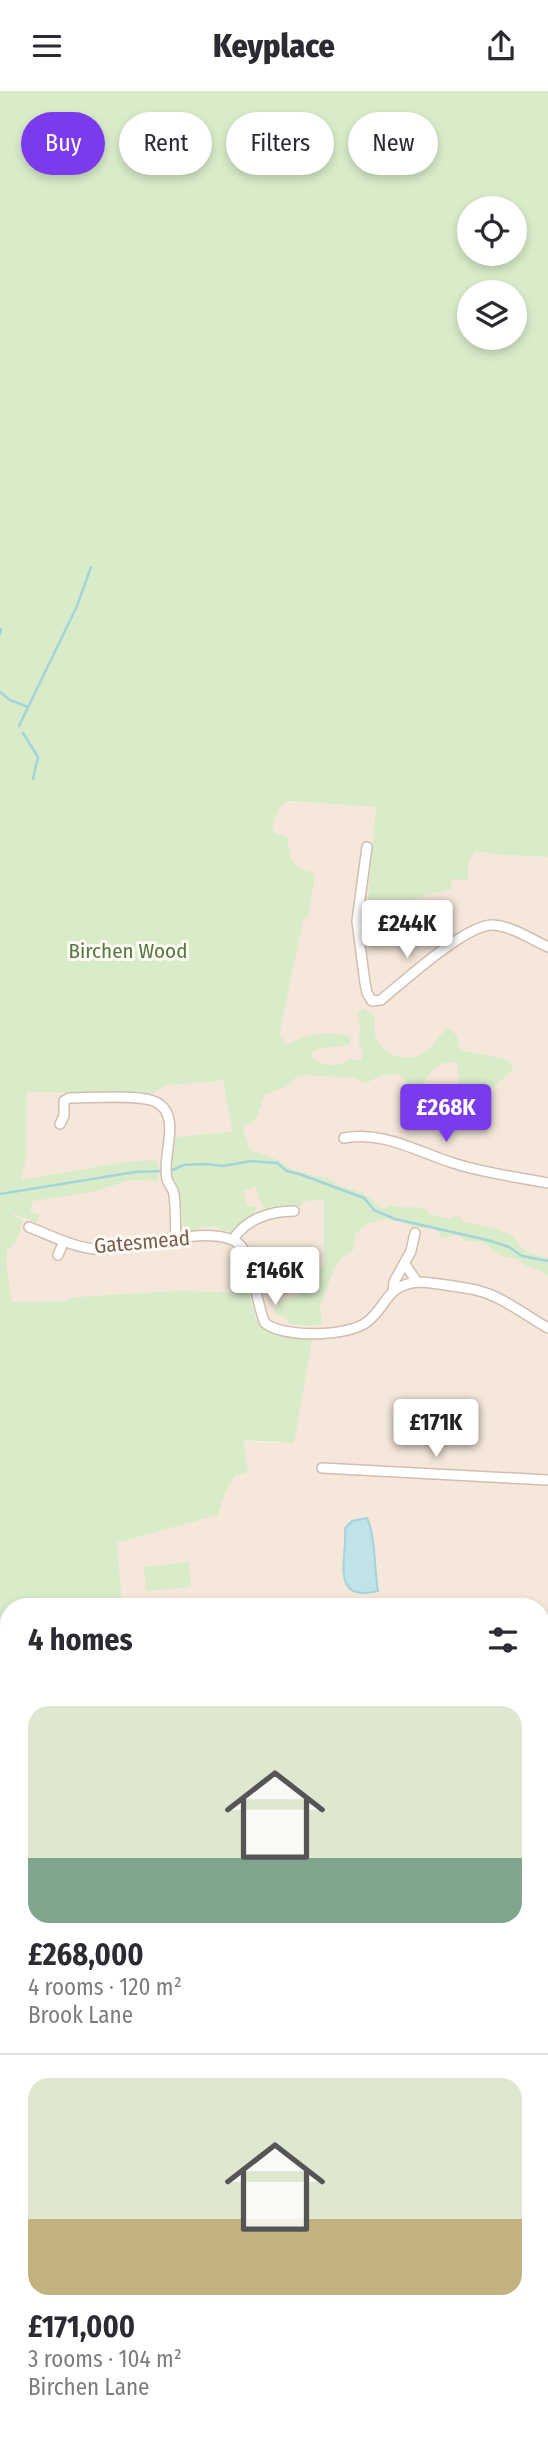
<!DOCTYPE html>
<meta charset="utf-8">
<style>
:root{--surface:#fff;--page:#f7f7f7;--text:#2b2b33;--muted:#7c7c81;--line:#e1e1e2;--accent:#7c3aed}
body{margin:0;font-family:"Fira Sans Condensed",sans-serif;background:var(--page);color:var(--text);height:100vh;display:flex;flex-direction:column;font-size:26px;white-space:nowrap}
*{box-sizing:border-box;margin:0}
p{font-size:23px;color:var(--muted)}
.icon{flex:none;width:38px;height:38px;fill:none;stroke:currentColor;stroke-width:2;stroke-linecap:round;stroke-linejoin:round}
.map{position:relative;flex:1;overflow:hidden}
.drawer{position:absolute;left:0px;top:1507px;width:550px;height:842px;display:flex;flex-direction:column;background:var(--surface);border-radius:28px 28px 0 0;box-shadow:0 4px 10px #0003}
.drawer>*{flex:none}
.top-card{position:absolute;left:21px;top:21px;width:508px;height:63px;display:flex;gap:14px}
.controls{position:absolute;left:457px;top:105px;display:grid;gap:14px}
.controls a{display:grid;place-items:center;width:70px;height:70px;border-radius:50%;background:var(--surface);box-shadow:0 4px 10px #0003;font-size:35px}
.price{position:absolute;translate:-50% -60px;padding:0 16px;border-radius:7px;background:#fff;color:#222;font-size:23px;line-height:46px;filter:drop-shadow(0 2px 4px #0008)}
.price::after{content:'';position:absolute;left:50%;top:42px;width:21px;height:16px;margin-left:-10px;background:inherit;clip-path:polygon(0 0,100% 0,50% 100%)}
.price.active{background:var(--accent);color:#fff}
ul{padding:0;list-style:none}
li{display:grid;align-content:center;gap:14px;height:371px;padding:0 28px}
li+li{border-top:2px solid var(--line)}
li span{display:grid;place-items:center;height:217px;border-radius:21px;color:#555}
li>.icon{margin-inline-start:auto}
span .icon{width:126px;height:126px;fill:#fffc;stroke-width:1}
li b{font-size:30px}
h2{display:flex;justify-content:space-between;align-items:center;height:84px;padding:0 28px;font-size:30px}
.pill{padding:0 24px;border-radius:32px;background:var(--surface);box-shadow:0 4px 10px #0003;font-size:24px;line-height:63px}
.pill.active{background:var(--accent);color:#fff}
header{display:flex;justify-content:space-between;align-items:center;height:91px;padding:0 28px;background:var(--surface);font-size:32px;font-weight:800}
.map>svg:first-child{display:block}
.residential{fill:#f5e8da}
.commercial{fill:#fde8e0}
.green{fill:#d8ecc9;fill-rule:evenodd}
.water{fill:#bfe3e8;stroke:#a5d3da;stroke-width:2}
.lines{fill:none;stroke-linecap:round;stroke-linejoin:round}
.stream{stroke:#a5d3da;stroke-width:2.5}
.street-casing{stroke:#d1beb0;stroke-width:12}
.secondary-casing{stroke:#d6c0b0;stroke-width:16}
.street{stroke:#fff;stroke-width:9}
.secondary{stroke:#fff;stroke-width:12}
.labels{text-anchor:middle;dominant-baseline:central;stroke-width:6;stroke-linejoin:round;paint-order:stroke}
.park-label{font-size:21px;fill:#537a41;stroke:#fffaf3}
.street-label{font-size:21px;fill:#7a5c4d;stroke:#fffaf3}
</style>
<header><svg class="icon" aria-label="menu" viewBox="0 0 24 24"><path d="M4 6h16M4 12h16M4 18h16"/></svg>Keyplace<svg class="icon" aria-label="share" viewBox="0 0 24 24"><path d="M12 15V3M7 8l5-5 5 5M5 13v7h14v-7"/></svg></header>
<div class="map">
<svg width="548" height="2348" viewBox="0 0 548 2348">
<rect width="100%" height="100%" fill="#fdf6ec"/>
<!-- residential -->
<path class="residential" d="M283,710L377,716L368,819L452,788L474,759L500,764L548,766V1772L541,1781V1516L121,1515L117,1452L218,1424L227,1397L236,1383L248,1381L242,1349L280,1352L295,1245L268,1240L260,1233L250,1200L183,1201L75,1211H7V1157L19,1000L299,779L291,772L272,742L248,720Z
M9,1547V2100L0,2103V1549Z
M548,1803V2152H541V1813Z
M9,2114V2177L0,2181V2118Z
M9,2322V2340H486L490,2348H0V2327Z"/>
<!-- commercial -->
<path class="commercial" d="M9,2182V2322L0,2327V2186Z
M541,2217L548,2230V2348H490L486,2340H541Z"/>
<!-- green -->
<path class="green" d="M0,0H548V766L500,764L475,760L468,770V789L452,788L451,798L367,819L376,716L286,710C277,717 271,731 273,741L287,746C291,767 289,776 312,781L315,785L308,825L303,830L279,944L283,947L285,951L288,953C306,944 331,938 350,946V953C338,958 326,954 313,960L311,964C318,977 340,976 350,968L360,970L364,961L359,953L360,934L357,922L365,917L375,926C375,931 374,938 375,943C379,964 408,973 424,962C434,956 438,944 447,938L453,940L457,946L459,956L464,960L505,968L513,974L512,979C496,994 480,1014 459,996L457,972C436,968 432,981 421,996L414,998L398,983L382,984L366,992L354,987L306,984L295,987L286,996L265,1003L256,1028L243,1037L249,1057L252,1060L278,1069L289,1077L314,1085L326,1086L338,1094L363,1102L383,1118L389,1114C406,1119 414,1114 427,1118L429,1123L451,1128L455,1125L460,1126L463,1131C476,1133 499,1137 511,1144C516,1148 517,1153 522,1157C529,1163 539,1164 548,1167V1187L540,1179L527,1175L517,1168L501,1165L483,1151L466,1150L458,1144L443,1147L434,1137H414L400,1130L386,1128L367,1133L355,1143L354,1158L340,1169L334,1178L320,1215L322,1233L308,1235L289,1233L286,1226L274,1222V1218L282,1209L301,1204L311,1184L324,1174V1109L302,1110V1115L266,1119L261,1113L256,1096L243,1100L248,1116L256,1115L255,1125L243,1131L235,1141L222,1139L219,1136H200L197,1139H187L183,1136L181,1108L170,1083L176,1046L233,1041C229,1023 226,1005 223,987L218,990L167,994L151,1003L27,1001L26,1068L21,1089L124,1071L155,1069L159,1073L158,1090L131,1089L92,1101L33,1110L30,1121L40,1124L37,1131L13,1123V1125L23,1129C20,1139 18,1154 7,1158V1179L12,1211L66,1210L76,1206L178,1200L246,1201L249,1202L256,1226L268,1240L296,1245V1248L312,1249L294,1352L243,1349L248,1381L236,1384L227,1397L218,1424L117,1452L122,1515H67L66,1507L36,1515L9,1516V1523L0,1526ZM469,117H514V163H469ZM469,201H514V247H469Z
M189,1471L191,1496L146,1500L144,1476Z
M548,1995V2058L545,2049L541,2045V1999Z
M541,2152H548V2220L541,2206Z"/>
<!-- water -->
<path class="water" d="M367,1427C376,1446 374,1479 378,1500C328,1513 348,1464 345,1437L352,1430Z"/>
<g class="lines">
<!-- stream -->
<path class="stream" d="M0,543L1,538
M0,601L10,609L28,616
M19,635L77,515L91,476
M23,642L38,666L33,688
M170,1080L184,1074L206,1073L223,1075L251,1070L277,1072L287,1080L302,1084L364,1107L374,1119L395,1128L487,1149L509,1156L522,1165L548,1170
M0,1103L135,1081L163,1080
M0,2184L9,2180
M541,2212L548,2223"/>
<!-- street casing -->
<g class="street-casing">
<path id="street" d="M367,756L357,830L365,892L367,902L372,910L381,909C403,891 466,833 493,834C511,835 531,848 548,856
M60,1033L64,1025V1010L69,1007C89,1007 141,1003 156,1011C183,1025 161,1065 167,1088C168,1093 173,1097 174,1103C176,1117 175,1132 176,1146
M344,1047C385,1040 415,1060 453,1072C483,1082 517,1086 548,1092
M29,1136C50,1144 72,1156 95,1158C128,1160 217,1129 241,1155C253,1169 256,1213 265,1232C283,1247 347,1246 367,1231C388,1215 385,1194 419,1191C428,1191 437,1193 446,1194C458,1196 471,1197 483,1201C504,1207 528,1226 548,1237
M233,1149C245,1128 271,1120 294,1120
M58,1164L64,1150
M405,1173L417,1191
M393,1200L394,1191L411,1160L415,1142
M322,1377L548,1389
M541,1724L548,1732
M0,1980H9
M541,1996L548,1992
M541,2051L548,2064
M0,2251L9,2247
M402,2340L406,2348
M541,2340L544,2348
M127,2348L150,2340"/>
</g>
<!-- secondary casing -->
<g class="secondary-casing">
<path id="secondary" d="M541,1798L548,1788
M0,2110L9,2106"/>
</g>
<!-- street -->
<use href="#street" class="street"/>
<!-- secondary -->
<use href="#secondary" class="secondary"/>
</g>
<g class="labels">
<!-- park labels -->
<g class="park-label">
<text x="128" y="860">Birchen Wood</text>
</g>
<!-- street labels -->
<g class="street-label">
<text transform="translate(142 1151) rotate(-5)">Gatesmead</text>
</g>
</g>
</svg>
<div class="controls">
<a><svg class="icon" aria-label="locate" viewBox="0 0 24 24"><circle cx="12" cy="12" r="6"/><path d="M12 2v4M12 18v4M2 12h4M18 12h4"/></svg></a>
<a><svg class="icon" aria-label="layers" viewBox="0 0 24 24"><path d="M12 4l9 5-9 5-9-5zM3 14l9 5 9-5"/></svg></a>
</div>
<b class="price" style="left:407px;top:869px">£244K</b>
<b class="price active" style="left:446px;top:1053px">£268K</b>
<b class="price" style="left:275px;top:1216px">£146K</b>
<b class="price" style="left:436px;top:1368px">£171K</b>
<div class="top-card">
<a class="pill active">Buy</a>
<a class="pill">Rent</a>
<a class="pill">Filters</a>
<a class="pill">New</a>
</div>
<section class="drawer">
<h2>4 homes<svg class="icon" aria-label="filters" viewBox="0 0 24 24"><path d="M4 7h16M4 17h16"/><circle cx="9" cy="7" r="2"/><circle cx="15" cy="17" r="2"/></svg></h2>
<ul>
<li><span style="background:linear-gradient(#dfe7d0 70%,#7fa58c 0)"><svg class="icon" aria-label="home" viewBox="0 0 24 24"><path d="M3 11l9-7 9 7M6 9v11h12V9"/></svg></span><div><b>£268,000</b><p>4 rooms · 120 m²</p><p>Brook Lane</p></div></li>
<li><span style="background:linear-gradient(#dfe7d0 65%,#c2b280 0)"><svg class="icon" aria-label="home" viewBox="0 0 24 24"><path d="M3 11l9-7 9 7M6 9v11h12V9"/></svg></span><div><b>£171,000</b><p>3 rooms · 104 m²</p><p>Birchen Lane</p></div></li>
</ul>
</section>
</div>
